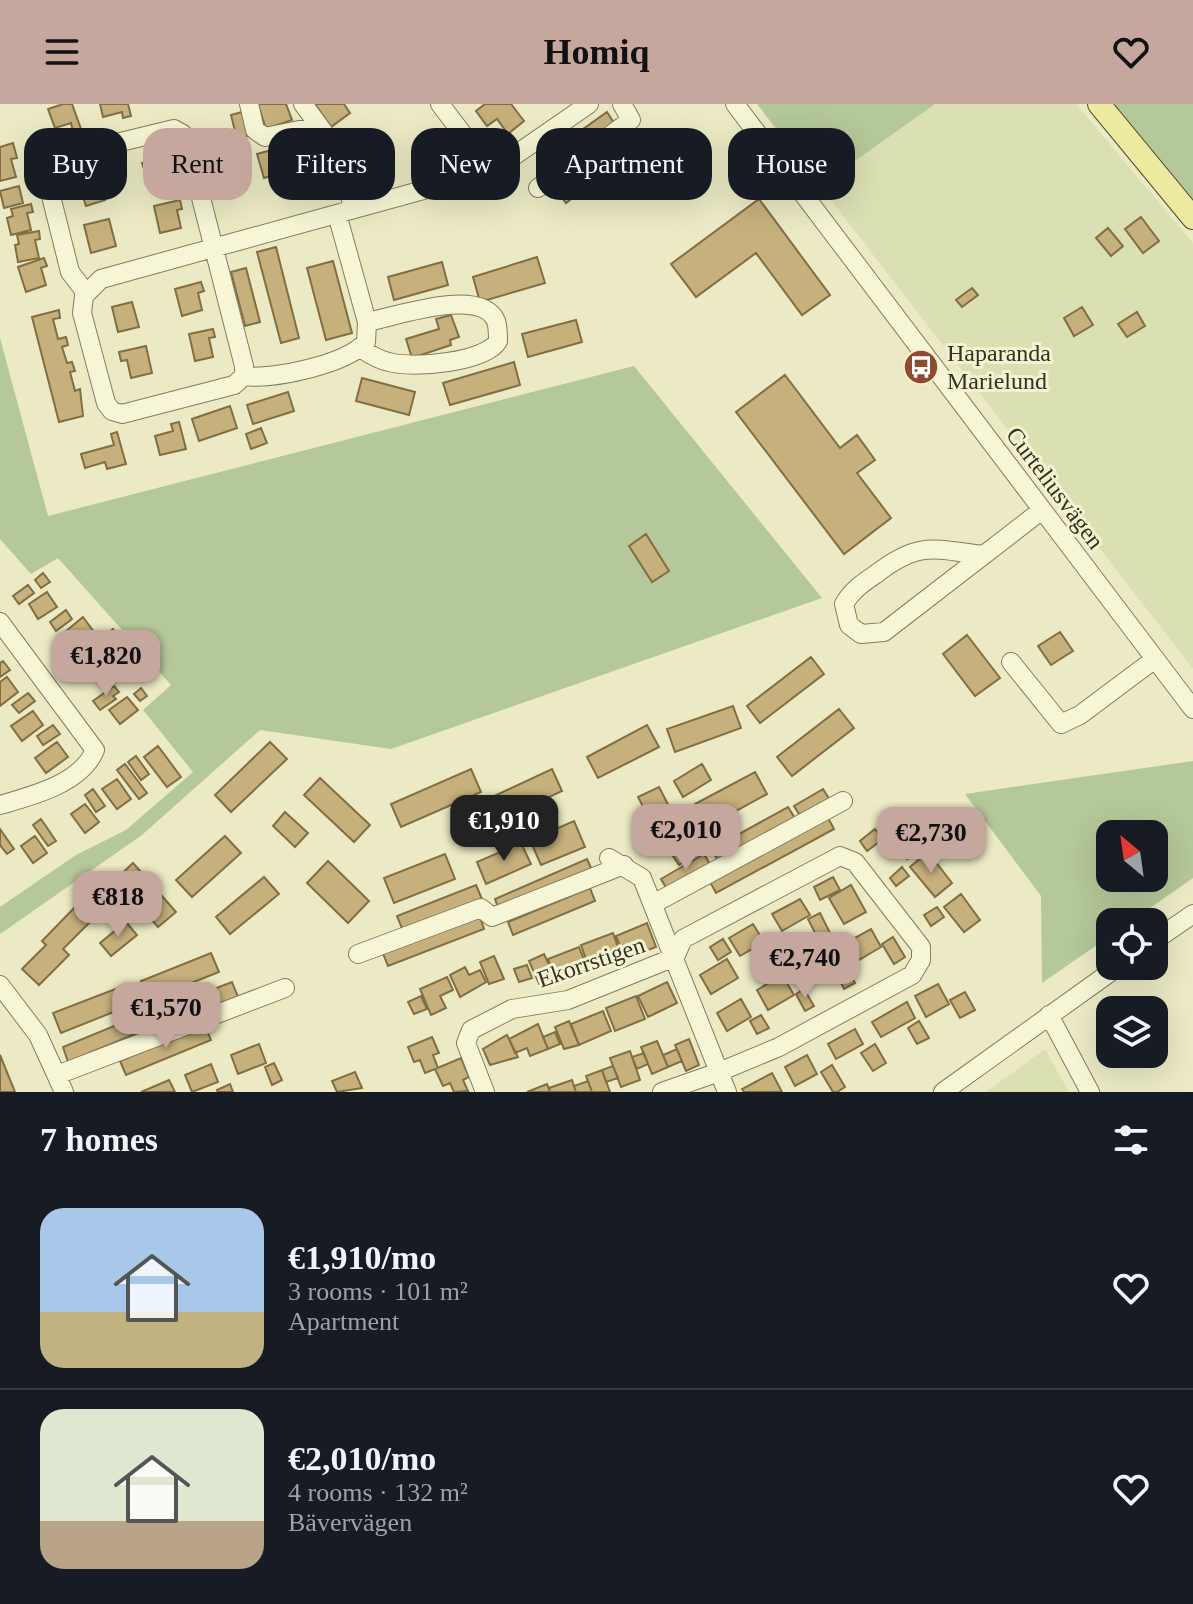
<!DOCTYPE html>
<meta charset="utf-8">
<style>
:root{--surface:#171b24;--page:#20242c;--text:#f1f3f6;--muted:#9ea1a6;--line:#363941;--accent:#c5a79d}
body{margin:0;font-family:Georgia,serif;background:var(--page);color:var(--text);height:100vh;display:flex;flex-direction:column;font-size:30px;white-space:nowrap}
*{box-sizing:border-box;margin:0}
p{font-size:26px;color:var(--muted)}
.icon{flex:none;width:44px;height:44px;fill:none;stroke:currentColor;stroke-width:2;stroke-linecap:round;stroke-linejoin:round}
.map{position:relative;height:988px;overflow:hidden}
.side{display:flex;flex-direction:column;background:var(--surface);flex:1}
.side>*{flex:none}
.banner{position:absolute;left:24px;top:24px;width:1146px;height:72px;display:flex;gap:16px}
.needle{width:52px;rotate:331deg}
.controls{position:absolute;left:1096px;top:716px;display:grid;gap:16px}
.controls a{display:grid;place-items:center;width:72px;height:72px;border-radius:16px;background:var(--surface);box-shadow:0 8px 32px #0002;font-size:40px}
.price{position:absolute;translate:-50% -68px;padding:0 18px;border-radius:16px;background:var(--accent);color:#111;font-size:26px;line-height:52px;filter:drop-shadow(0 2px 4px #0008)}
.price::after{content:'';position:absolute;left:50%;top:48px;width:24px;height:18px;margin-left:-12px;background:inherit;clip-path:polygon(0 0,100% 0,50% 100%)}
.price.active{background:#222;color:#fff}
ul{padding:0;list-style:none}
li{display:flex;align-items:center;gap:24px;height:200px;padding:0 40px}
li+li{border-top:2px solid var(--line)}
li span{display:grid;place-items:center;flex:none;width:224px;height:160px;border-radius:24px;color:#555}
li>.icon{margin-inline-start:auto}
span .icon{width:96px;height:96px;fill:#fffc;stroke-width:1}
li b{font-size:34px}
h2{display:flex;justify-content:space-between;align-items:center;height:96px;padding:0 40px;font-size:34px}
.pill{padding:0 28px;border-radius:24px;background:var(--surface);box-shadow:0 8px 32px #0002;font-size:28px;line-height:72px}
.pill.active{background:var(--accent);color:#111}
header{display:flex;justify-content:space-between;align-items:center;height:104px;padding:0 40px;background:var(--accent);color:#111;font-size:36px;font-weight:600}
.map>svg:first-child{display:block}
.farmland{fill:#dae0b2}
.green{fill:#b5c899;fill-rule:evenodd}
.building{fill:#c6b17c;stroke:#826e43;stroke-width:2}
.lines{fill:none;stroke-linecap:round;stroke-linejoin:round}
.minor-casing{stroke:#847d5c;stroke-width:20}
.major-casing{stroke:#524a30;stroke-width:24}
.minor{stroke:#f6f6d6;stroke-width:18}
.major{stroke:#ecea9e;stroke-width:22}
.labels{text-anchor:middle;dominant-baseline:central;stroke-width:6;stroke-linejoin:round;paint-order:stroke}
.poi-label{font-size:24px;fill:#35301f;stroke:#f3f3d3;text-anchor:start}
.street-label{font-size:24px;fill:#35301f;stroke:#f3f3d3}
</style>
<header><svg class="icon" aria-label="menu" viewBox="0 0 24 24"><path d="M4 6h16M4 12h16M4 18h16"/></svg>Homiq<svg class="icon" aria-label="heart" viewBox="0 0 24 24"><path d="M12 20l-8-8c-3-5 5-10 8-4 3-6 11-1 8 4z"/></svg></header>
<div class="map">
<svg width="1193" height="988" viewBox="0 0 1193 988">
<rect width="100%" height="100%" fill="#ebeac4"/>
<!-- farmland -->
<path class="farmland" d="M935,0H1076L1193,139V565L820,82Z
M1045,945L1069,988H986Z"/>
<!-- green -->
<path class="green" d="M757,0H935L820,82Z
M1112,0H1193V99Z
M0,234L48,412L634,262L822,494L391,645L260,626L142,731L0,830V803L76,751L126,726L193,668L143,606L171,581L58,454L31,470L0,435Z
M1193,657V774L1130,818H1110V832L1042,879L1041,792L965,690ZM1110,730H1154V774H1110Z"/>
<!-- building -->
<path class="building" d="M63,0H72L81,25L73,28L71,19L55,24L48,5Z
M100,0H128L131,12L123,14L122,8L103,13Z
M258,0H286L292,16L266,25Z
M315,0H344L350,9L331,23Z
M485,0H511L524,17L508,30L497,15L487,22L476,7Z
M242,8L248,32L237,35L231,11Z
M607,8L614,19L566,54L558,43Z
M623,29L636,46L566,99L553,82Z
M301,38L307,63L264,74L257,50Z
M13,39L17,54L11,55L16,73L0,77V43Z
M168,51L171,60L163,63L168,79L150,84L142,59Z
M97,68L105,96L86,102L80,84L74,86L71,76Z
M19,82L23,99L4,104L0,87Z
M759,95L830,191L802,211L756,149L696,193L671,160Z
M180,96L182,105L177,106L181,124L160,129L154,102Z
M31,100L33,108L27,109L31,126L11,131L7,114L13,112L11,105Z
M1141,113L1159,137L1143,149L1125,125Z
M109,115L116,142L91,149L84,121Z
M1108,124L1123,142L1111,152L1096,134Z
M39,127L40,135L35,136L39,154L18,158L15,141L19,140L17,131Z
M276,143L299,234L281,239L257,148Z
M537,153L545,179L480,198L473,173Z
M44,154L47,162L41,164L46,181L26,188L18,163Z
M333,157L352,229L326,236L307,164Z
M442,158L448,181L394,196L388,173Z
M246,164L260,218L245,222L231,168Z
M201,178L204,187L198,189L202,206L182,212L175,185Z
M972,184L978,191L962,203L956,196Z
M132,198L139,223L118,228L112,203Z
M1082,203L1093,221L1074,232L1064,214Z
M59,206L60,214L53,215L58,235L66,233L68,241L62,243L67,259L72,258L75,267L70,268L75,287L80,285L83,312L59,318L32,213Z
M1137,208L1145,222L1127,233L1118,220Z
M451,211L459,233L450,236L451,241L412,254L406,235L439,225L436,215Z
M576,216L582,238L528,253L522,230Z
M213,225L215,233L209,234L213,253L195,257L189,230Z
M146,242L152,269L131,274L127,256L121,257L119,248Z
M514,258L520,281L450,301L443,279Z
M785,271L840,344L857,331L875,356L857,369L891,414L844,450L736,308Z
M362,274L415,288L409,311L356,297Z
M288,288L294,307L253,320L247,301Z
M230,302L237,324L199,337L192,315Z
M179,318L186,345L160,351L155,332L173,327L171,320Z
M261,324L267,339L251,345L246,330Z
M117,328L126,360L107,365L105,358L85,364L81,350L114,341L111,330Z
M646,430L669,467L652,478L629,442Z
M43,469L50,478L41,484L35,476Z
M28,481L34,489L19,500L13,492Z
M47,488L57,503L38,515L29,500Z
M66,506L72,515L56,527L50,518Z
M83,513L94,528L78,541L66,527Z
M113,525L121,535L113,541L105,531Z
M1060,528L1073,547L1051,561L1038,542Z
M967,531L1000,574L975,592L943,550Z
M93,540L99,549L82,561L76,552Z
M109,549L120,563L103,576L92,561Z
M811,553L824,570L760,619L747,602Z
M3,557L10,566L0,573V559Z
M7,573L18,588L0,602V578Z
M114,582L119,588L113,592L116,595L100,606L93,597Z
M141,584L147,592L140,597L134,590Z
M28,589L35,597L19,609L12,601Z
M127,593L138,606L120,620L109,606Z
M733,602L741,624L675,648L667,625Z
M839,605L854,624L792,672L777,653Z
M33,607L43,621L22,637L11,622Z
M53,621L60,630L43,641L37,632Z
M647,621L659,643L598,674L587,653Z
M57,638L68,653L46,669L35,654Z
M270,638L287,655L231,708L215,691Z
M158,642L181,673L167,683L144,653Z
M136,652L149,670L141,676L128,658Z
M125,660L147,689L139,695L117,666Z
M702,660L711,676L683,693L674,677Z
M471,665L481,688L401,723L391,700Z
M552,665L562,687L500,716L490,694Z
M755,668L767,690L707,723L695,700Z
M320,674L370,721L354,738L304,691Z
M117,675L131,695L117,705L102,685Z
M659,683L675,714L654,724L638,693Z
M93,685L105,702L96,708L85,691Z
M823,685L831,698L802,715L794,702Z
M85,700L99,718L85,729L71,710Z
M788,703L796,716L719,759L712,745Z
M285,708L308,729L295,743L273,722Z
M490,708L497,726L462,740L455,722Z
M827,712L834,725L716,789L709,776Z
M901,712L923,744L907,755L885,724Z
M41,715L56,737L48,742L33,721Z
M574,717L585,743L541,761L530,736Z
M677,722L695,751L679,761L660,733Z
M0,725L14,745L7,750L0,741Z
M875,725L883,735L867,747L860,737Z
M35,732L47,749L33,759L21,742Z
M225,732L241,749L192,793L176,776Z
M521,739L531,760L486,780L477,758Z
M928,748L952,779L935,793L910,763Z
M445,750L455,775L394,799L384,774Z
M704,750L711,762L668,787L661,775Z
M587,755L592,766L499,806L495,795Z
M328,757L369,797L348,819L307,779Z
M133,759L176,808L158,823L116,775Z
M902,763L909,772L896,782L890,774Z
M264,773L279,790L230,830L216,813Z
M833,773L840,786L820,796L814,783Z
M476,781L482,795L403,827L397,812Z
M851,781L866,808L844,820L829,794Z
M590,784L595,797L513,831L508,818Z
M961,790L980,816L964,828L944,803Z
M800,795L810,811L782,827L772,810Z
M78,800L93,815L63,845L69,851L39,881L22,865L46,841L42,837Z
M937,803L944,813L931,822L924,811Z
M820,809L830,829L818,835L808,815Z
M479,810L484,825L388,862L382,847Z
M126,818L137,831L111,852L100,839Z
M647,819L656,843L625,855L616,832Z
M753,820L764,838L740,852L729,834Z
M871,825L881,843L852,860L842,841Z
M613,829L620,849L588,861L581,841Z
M778,831L788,851L777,857L766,837Z
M893,833L905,853L894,860L882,840Z
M723,835L731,848L718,856L710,843Z
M579,843L586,861L555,873L548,855Z
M829,846L840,865L810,881L800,863Z
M211,849L219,868L149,896L141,877Z
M544,850L556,877L541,884L529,857Z
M494,852L504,875L489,880L480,858Z
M727,855L738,874L711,890L700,871Z
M527,861L532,874L519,878L514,865Z
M465,863L469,871L480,866L486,878L460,893L450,871Z
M846,863L855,879L844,885L836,869Z
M782,871L794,891L768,906L757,886Z
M447,873L453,886L440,892L446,904L431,911L420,885Z
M232,878L238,893L151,926L146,911Z
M667,878L677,899L648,913L638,892Z
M938,880L949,900L926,913L915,892Z
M123,882L131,901L61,929L53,909Z
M804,885L814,902L805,907L796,890Z
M965,888L975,906L960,914L950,896Z
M421,892L427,905L414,910L408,898Z
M636,892L645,915L615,927L606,904Z
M741,895L751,913L727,927L717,909Z
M907,898L915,914L881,933L872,918Z
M603,907L611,927L579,941L571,920Z
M761,911L769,924L757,930L750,917Z
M136,913L142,927L68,958L63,943Z
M569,917L579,941L564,945L555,923Z
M919,917L929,934L917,940L908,924Z
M538,920L548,945L530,952L527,944L515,949L509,935Z
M205,922L211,936L126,971L120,957Z
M855,925L863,940L836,955L828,940Z
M555,928L560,940L548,945L543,933Z
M507,931L518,953L490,961L483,945Z
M432,933L439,949L433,951L438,964L425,969L420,956L414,958L408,943Z
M689,935L699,961L686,967L675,941Z
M657,937L668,963L652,970L641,943Z
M259,940L266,959L238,970L231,951Z
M875,940L886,959L873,967L861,949Z
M677,945L682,957L668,963L663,951Z
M630,947L640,976L621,983L610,954Z
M644,949L648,960L637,965L632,953Z
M0,951L15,988H0Z
M807,951L817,970L795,982L785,963Z
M461,954L469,973L463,976L468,987L454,988L450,979L443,982L435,965Z
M274,959L282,976L272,981L265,963Z
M211,960L218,978L192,988L185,971Z
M832,961L845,983L837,988H833L821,968Z
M613,962L618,974L606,978L602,966Z
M602,966L610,988H592L586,972Z
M355,968L362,984L337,988L332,977Z
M772,969L782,988H744L742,985Z
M169,976L175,988H141Z
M572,976L576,988H550L549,984Z
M588,977L592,988H576L574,982Z
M230,980L233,988H218L217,986Z
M547,980L550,988H527Z"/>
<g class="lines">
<!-- minor casing -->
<g class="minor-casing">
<path id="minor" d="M249,0L255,26L265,33L319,22
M303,0L334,42L354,105
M440,0L490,66
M735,0L1193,605
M538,84L631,16L622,0
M86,189L70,168L47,76L48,63L63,52L174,25L183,30L187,39L244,262V272L234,281L122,310L112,307L106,299L82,209L84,192L101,175L474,72L505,58L589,0
M360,244C369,250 379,256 389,258C413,265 486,258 498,237C498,231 498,223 496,217C481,182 394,213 367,218
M244,272C274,276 346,260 366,238L367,218L337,110
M983,451C932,445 919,437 876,470C863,479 852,486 844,500L849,521L861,530L884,528L1042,406
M0,518L95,646C81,680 31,692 0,701
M1011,558L1061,620L1080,611L1155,555
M609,754L642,774L719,968L662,988
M653,800L843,697
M1154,837L1193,810
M358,850L481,804L492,813L624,761
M675,853L683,835L840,752L855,758L921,843V856L912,871L779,943L719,968L727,988
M0,881L38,931L64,988
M1049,911L1090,988
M57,971L285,884
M485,988L466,939L471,926L512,905L568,896L675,853
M943,988L1119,862"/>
</g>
<!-- major casing -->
<g class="major-casing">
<path id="major" d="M1099,0L1193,114"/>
</g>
<!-- minor -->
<use href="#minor" class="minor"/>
<!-- major -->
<use href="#major" class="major"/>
</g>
<!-- icons -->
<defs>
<g id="bus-disc" transform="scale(1.8)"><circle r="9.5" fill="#8f4b30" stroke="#f3f3d3"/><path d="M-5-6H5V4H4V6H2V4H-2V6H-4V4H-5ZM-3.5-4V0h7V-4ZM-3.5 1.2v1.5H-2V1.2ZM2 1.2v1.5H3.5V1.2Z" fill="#fff"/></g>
</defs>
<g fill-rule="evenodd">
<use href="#bus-disc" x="921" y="263"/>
</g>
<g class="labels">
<!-- poi labels -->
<g class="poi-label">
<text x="947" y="249">Haparanda<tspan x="947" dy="28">Marielund</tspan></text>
</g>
<!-- street labels -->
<g class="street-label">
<text transform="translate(1055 384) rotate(53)">Curteliusvägen</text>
<text transform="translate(591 858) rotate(-19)">Ekorrstigen</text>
</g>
</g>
</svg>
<div class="controls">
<a><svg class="needle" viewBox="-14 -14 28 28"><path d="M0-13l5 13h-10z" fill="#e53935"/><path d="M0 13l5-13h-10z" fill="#9ea1a6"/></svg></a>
<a><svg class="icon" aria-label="locate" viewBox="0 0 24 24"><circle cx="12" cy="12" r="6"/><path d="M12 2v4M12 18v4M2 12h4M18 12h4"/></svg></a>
<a><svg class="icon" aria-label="layers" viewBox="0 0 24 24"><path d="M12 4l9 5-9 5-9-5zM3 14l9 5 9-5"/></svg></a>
</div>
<b class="price" style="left:106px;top:594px">€1,820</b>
<b class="price active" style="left:504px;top:759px">€1,910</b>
<b class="price" style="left:686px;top:768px">€2,010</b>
<b class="price" style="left:931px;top:771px">€2,730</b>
<b class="price" style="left:118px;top:835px">€818</b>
<b class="price" style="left:805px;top:896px">€2,740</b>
<b class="price" style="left:166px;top:946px">€1,570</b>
<div class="banner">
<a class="pill">Buy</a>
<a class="pill active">Rent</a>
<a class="pill">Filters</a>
<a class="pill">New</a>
<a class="pill">Apartment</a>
<a class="pill">House</a>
</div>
</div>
<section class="side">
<h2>7 homes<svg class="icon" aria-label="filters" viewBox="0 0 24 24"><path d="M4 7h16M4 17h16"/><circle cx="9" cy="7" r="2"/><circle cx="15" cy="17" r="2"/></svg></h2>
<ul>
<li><span style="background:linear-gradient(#a9c7e8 65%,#c2b280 0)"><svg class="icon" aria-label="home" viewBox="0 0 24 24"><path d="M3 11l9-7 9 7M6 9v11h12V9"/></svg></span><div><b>€1,910/mo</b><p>3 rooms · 101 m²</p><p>Apartment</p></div><svg class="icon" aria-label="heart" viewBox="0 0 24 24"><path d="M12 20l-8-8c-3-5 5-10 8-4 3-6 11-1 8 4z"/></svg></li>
<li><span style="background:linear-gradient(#dfe7d0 70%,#b9a48a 0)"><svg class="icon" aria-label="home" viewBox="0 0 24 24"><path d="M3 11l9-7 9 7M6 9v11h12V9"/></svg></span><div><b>€2,010/mo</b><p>4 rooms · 132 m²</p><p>Bävervägen</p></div><svg class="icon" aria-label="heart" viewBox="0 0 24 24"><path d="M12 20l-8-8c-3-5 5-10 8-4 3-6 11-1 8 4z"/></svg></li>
</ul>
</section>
